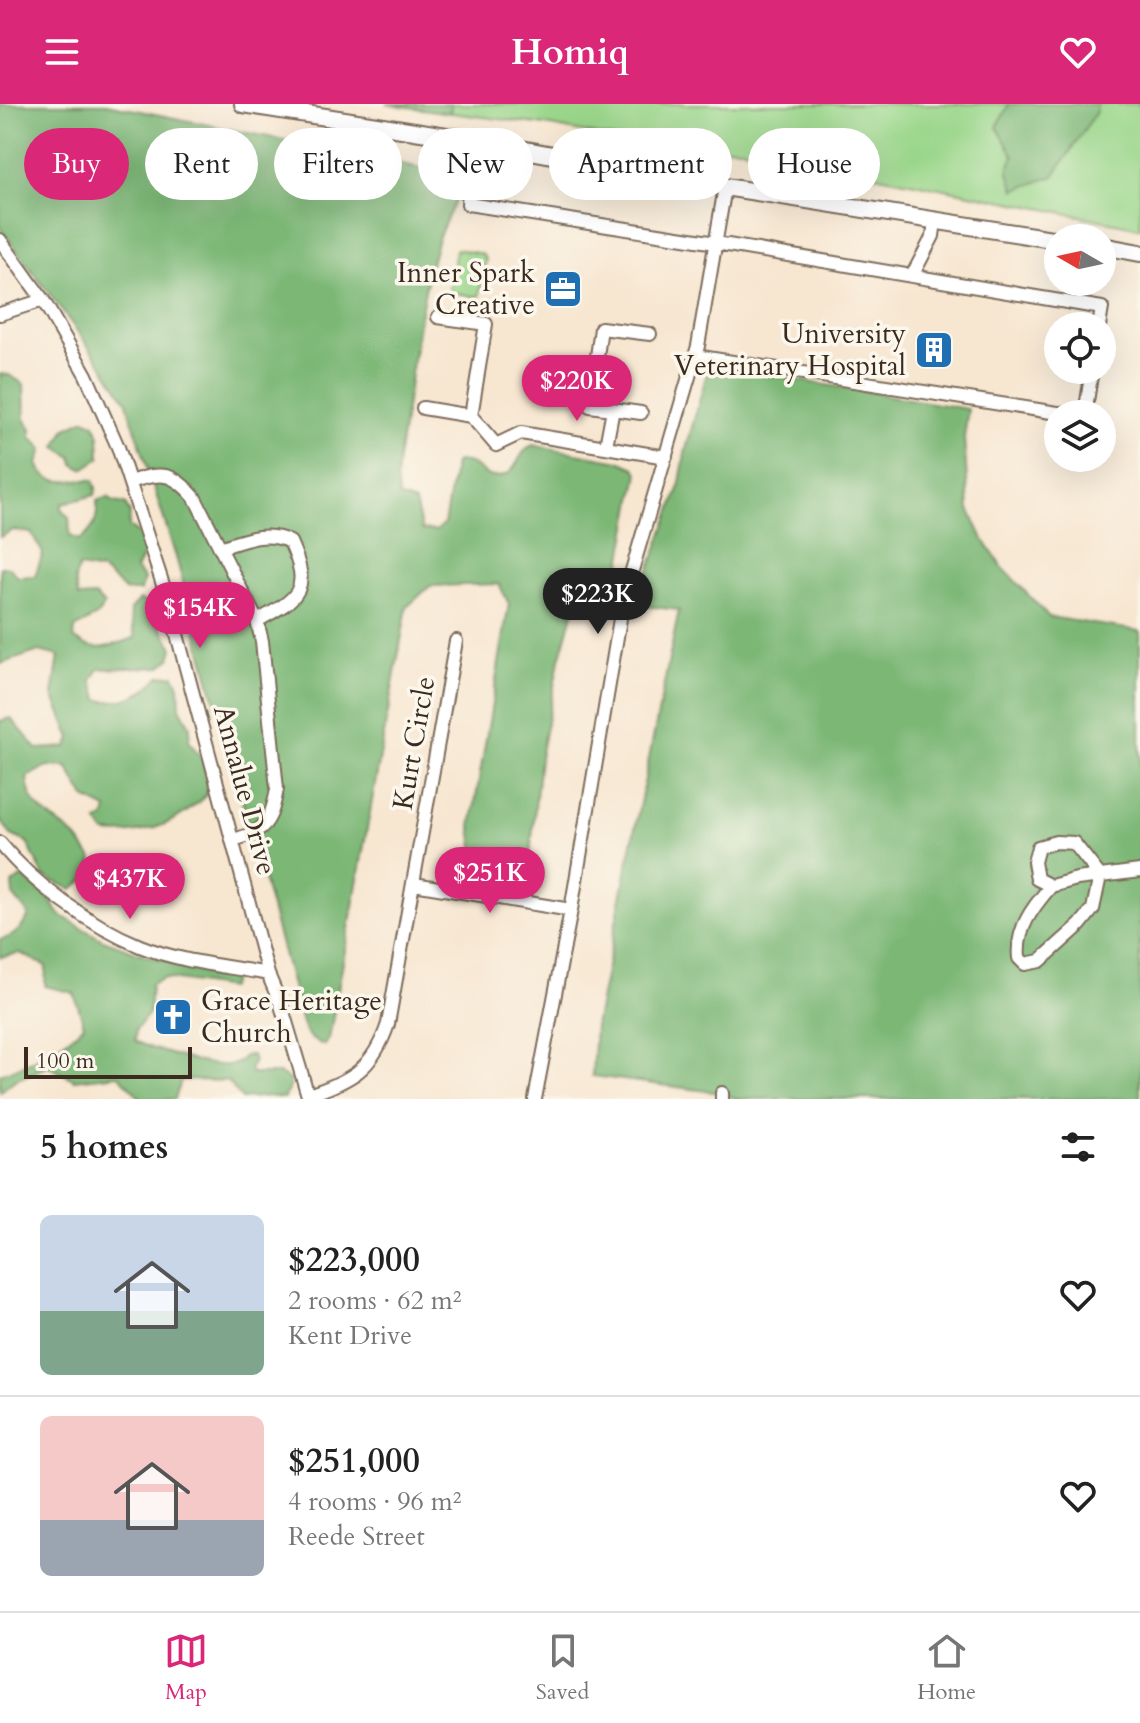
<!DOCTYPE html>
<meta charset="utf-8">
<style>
:root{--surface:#fff;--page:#f2f2f2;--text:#222;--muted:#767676;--line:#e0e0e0;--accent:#db2777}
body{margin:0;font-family:Cardo,serif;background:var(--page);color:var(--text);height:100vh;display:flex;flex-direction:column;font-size:30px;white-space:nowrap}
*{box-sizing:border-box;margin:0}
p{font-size:26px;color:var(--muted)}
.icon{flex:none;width:44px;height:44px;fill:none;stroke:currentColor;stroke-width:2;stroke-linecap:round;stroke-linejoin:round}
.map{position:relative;height:995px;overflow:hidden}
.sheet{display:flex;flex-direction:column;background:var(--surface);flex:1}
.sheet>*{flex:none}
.hud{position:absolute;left:24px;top:24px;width:1092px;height:72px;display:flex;gap:16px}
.needle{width:52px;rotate:279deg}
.tools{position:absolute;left:1044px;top:120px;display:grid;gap:16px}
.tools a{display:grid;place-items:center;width:72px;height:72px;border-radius:50%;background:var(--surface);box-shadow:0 8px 32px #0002;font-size:40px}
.scale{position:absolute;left:24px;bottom:20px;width:168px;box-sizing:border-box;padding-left:8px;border:4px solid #3b2a1e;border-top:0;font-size:22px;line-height:28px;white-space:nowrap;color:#3b2a1e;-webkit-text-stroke:6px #fbf7ec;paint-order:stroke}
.price{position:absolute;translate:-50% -68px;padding:0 18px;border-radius:28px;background:var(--accent);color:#fff;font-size:26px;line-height:52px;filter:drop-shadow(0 2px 4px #0008)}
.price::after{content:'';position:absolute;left:50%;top:48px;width:24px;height:18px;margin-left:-12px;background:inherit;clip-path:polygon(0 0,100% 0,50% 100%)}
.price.active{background:#222;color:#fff}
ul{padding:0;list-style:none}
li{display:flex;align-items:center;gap:24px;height:200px;padding:0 40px}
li+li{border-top:2px solid var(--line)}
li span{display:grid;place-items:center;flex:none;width:224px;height:160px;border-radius:12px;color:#555}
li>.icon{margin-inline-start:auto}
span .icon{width:96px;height:96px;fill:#fffc;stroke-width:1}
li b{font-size:34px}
h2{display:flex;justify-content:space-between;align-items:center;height:96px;padding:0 40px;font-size:34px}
.chip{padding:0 28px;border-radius:36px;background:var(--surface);box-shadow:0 8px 32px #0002;font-size:28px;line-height:72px}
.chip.active{background:var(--accent);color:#fff}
header{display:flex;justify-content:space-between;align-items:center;height:104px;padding:0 40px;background:var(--accent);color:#fff;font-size:36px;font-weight:700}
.dock{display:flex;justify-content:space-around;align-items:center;height:112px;border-top:2px solid var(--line);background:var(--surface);font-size:22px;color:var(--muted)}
.dock a{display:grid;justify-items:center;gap:4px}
.dock .active{color:var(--accent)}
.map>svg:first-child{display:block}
.green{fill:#9ad68a;stroke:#6a8054;stroke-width:2}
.forest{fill:#7bb776;stroke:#5b704a;stroke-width:2}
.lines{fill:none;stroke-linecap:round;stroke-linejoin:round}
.minor-casing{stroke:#7d6c5c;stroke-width:16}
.major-casing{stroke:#7d6c5c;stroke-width:20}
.minor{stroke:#fff;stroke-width:12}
.major{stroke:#fff;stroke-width:16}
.labels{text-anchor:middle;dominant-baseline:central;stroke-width:7;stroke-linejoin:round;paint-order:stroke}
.poi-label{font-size:28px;fill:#3b2a1e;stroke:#fbf7ec;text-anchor:end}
.street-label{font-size:28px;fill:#3b2a1e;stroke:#fbf7ec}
</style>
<header><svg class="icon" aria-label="menu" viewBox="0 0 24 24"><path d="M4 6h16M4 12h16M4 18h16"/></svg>Homiq<svg class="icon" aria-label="heart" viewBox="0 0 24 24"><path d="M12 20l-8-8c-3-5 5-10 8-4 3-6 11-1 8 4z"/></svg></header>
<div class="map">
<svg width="1140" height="995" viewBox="0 0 1140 995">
<rect width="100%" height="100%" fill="#fbf7ec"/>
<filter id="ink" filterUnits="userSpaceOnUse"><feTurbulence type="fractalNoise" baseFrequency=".0125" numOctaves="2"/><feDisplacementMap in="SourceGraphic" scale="16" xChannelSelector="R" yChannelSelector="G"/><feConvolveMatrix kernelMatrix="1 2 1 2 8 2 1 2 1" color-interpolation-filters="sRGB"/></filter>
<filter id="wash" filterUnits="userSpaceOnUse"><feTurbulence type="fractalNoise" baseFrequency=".006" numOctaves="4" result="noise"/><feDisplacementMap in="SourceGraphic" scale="32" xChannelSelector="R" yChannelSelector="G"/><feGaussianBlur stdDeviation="1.8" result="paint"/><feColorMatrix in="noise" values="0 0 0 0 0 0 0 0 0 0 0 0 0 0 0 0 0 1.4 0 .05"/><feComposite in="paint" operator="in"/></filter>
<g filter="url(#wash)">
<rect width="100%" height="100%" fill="#f7e6d0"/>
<!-- green -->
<path class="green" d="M451,0H1140V124L759,48L757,50L742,44L645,40L545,21L450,9Z
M456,145L482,150L486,156L479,193L449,188Z"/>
<!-- forest -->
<path class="forest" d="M0,0H106L441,68L460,78C459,98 441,121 436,141C417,207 410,287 398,355L396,376L399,393L415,399L422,426L436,427L444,420L455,359C475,352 479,374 496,373C519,373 516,347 533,341L619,357L635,364L638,369L618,475L613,488L605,493H589L575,503L558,562L540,653L529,765L513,784C477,779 476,754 471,723L509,500L499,480L430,482L407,503L329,935L324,941C311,937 306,931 302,919L176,453L126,296L101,259L0,124Z
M387,0H451L450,9Z
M1009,0H1097L1096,8L1054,72L1015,86L1008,66L1014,52L997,23Z
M709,261L968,305L964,334L969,405L982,433L1001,462L1049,513L1140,527V995H737L722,989L592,972L595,922L679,506L636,501L679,385L685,349Z
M0,270L9,271L24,280L25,315L31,325V333L43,345L38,360C48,386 71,374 93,376L96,384L95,391L62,400V407L69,413L70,432L80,436C95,425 98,415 97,397L108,393L114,398L125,400L130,409L129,423L140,431L146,446L136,465L144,475L140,487H126L103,467L79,463L75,474L78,493L95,492L104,501L98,511L75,524L74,534C97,552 109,541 135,534L130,506L140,496L155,502L156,515L173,544L170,555L160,563L99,565L92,576L99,596C124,600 143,592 159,572L174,571L179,582L180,604L190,622L189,637L205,659L207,690C179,719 145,733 105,729L97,718L105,713L107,705L85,694L67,663L47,662L27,673C29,710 56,712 77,735C83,741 88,749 93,756L86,775L72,785L44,773L27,738L11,731L0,715V617L11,614L37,645L67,643L71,634L53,591L59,552L39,547L0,560V463H9L18,473L35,472L43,449L31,429L13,426L0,433Z
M85,315L95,320L99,332L100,354L83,365L74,360L72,353L56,343L66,324Z
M22,772L47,792L60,811L103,836L153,854L227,869L233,875L229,884L164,874L151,880L149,909L136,926L135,937C152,946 210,963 229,961C236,961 240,958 244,952L252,951L254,957L250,965L252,970H280L291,977L285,994L266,992L242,995L227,977L181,976L175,995H141L119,971L75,976L48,962L13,977L0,988V970C32,959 60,944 84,921L74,889L45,882L46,862L20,849L0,853V835C13,835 24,822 29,811L13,791L12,780Z"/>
</g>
<g filter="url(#ink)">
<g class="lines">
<!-- minor casing -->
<g class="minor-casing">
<path id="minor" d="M472,36L468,100L716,139L1102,204L1099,222
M0,136L43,196L86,271L118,343L167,493L268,870L281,901L309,995
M912,172L933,132L935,117
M0,210L43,196
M438,213L486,220L471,312
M695,252L1064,310
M423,304L471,312L496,341L521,329L666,353
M641,309L590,302L601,224L650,230
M1085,310L1092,266
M606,342L613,305
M130,378C162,367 173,368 195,394L257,517L262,537L277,685C271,718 266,727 233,736
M220,444C244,436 267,426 290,438C312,486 299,494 257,517
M0,739C33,780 91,822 140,842C180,858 226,862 268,870
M414,780L571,806
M1051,782C1033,803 1016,824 1019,854L1025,860L1040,857L1080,821L1093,805L1100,772L1074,739L1056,738L1038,743L1034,758L1037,775L1051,782L1077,775L1140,767
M722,989V995
M308,991C351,977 373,965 388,920L456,537
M535,995L571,806L623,497L698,242L725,83"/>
</g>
<!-- major casing -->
<g class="major-casing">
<path id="major" d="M243,0L472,36L725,83L1058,136
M1102,142L1140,149"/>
</g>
<!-- minor -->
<use href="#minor" class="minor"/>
<!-- major -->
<use href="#major" class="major"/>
</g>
</g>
<!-- icons -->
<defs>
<g id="office-square" transform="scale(2)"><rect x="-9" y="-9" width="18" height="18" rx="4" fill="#1f6fb2" stroke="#fbf7ec"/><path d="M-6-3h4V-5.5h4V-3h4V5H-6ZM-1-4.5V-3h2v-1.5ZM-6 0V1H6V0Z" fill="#fff"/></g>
<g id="building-square" transform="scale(2)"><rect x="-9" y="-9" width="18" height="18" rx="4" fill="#1f6fb2" stroke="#fbf7ec"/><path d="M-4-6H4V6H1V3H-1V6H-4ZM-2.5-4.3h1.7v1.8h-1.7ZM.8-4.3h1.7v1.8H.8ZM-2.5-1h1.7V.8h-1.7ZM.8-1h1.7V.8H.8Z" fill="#fff"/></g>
<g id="church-square" transform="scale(2)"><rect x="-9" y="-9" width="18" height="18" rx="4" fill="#1f6fb2" stroke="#fbf7ec"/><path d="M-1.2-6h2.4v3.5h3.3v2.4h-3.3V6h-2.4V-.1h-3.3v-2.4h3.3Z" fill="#fff"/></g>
</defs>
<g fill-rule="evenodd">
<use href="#office-square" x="563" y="185"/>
<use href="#building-square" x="934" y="246"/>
<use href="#church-square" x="173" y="913"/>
</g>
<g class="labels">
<!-- poi labels -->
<g class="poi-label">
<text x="535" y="169">Inner Spark<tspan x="535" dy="32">Creative</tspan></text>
<text x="906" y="230">University<tspan x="906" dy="32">Veterinary Hospital</tspan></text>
<text x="201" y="897" text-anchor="start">Grace Heritage<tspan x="201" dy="32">Church</tspan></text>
</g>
<!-- street labels -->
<g class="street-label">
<text transform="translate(414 639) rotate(-80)">Kurt Circle</text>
<text transform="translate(245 686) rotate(75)">Annalue Drive</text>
</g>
</g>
</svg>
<div class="tools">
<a><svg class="needle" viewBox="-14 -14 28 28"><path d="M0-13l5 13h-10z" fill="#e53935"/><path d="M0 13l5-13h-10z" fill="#767676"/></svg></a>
<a><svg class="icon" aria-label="locate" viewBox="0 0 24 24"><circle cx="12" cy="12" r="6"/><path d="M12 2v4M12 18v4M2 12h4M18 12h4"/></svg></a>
<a><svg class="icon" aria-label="layers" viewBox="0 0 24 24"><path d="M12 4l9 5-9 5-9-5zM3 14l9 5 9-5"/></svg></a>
</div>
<div class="scale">100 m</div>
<b class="price" style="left:577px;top:319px">$220K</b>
<b class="price active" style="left:598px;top:532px">$223K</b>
<b class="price" style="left:200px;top:546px">$154K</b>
<b class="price" style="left:490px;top:811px">$251K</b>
<b class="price" style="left:130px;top:817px">$437K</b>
<div class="hud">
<a class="chip active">Buy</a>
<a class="chip">Rent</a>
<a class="chip">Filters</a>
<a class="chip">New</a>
<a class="chip">Apartment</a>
<a class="chip">House</a>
</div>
</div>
<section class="sheet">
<h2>5 homes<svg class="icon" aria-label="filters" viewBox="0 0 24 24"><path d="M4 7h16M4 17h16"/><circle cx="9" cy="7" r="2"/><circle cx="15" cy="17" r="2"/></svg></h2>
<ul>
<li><span style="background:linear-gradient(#c9d6e8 60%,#7fa58c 0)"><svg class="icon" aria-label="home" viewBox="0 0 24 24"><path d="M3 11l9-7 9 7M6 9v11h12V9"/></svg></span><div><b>$223,000</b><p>2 rooms · 62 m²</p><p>Kent Drive</p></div><svg class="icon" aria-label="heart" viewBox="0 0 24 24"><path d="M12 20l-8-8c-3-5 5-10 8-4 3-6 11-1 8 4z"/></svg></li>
<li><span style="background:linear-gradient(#f6c9c9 65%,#9aa5b1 0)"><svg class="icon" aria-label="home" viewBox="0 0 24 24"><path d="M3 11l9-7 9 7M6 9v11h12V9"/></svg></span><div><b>$251,000</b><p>4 rooms · 96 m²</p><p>Reede Street</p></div><svg class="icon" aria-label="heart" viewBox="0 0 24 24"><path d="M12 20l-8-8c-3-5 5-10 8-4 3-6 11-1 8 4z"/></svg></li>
</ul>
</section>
<nav class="dock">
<a class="active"><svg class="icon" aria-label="map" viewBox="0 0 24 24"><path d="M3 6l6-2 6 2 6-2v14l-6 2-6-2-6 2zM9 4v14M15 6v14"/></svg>Map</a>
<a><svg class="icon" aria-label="saved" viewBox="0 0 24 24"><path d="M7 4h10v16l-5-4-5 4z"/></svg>Saved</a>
<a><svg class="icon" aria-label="home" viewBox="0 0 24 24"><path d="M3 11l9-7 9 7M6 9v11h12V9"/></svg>Home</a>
</nav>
